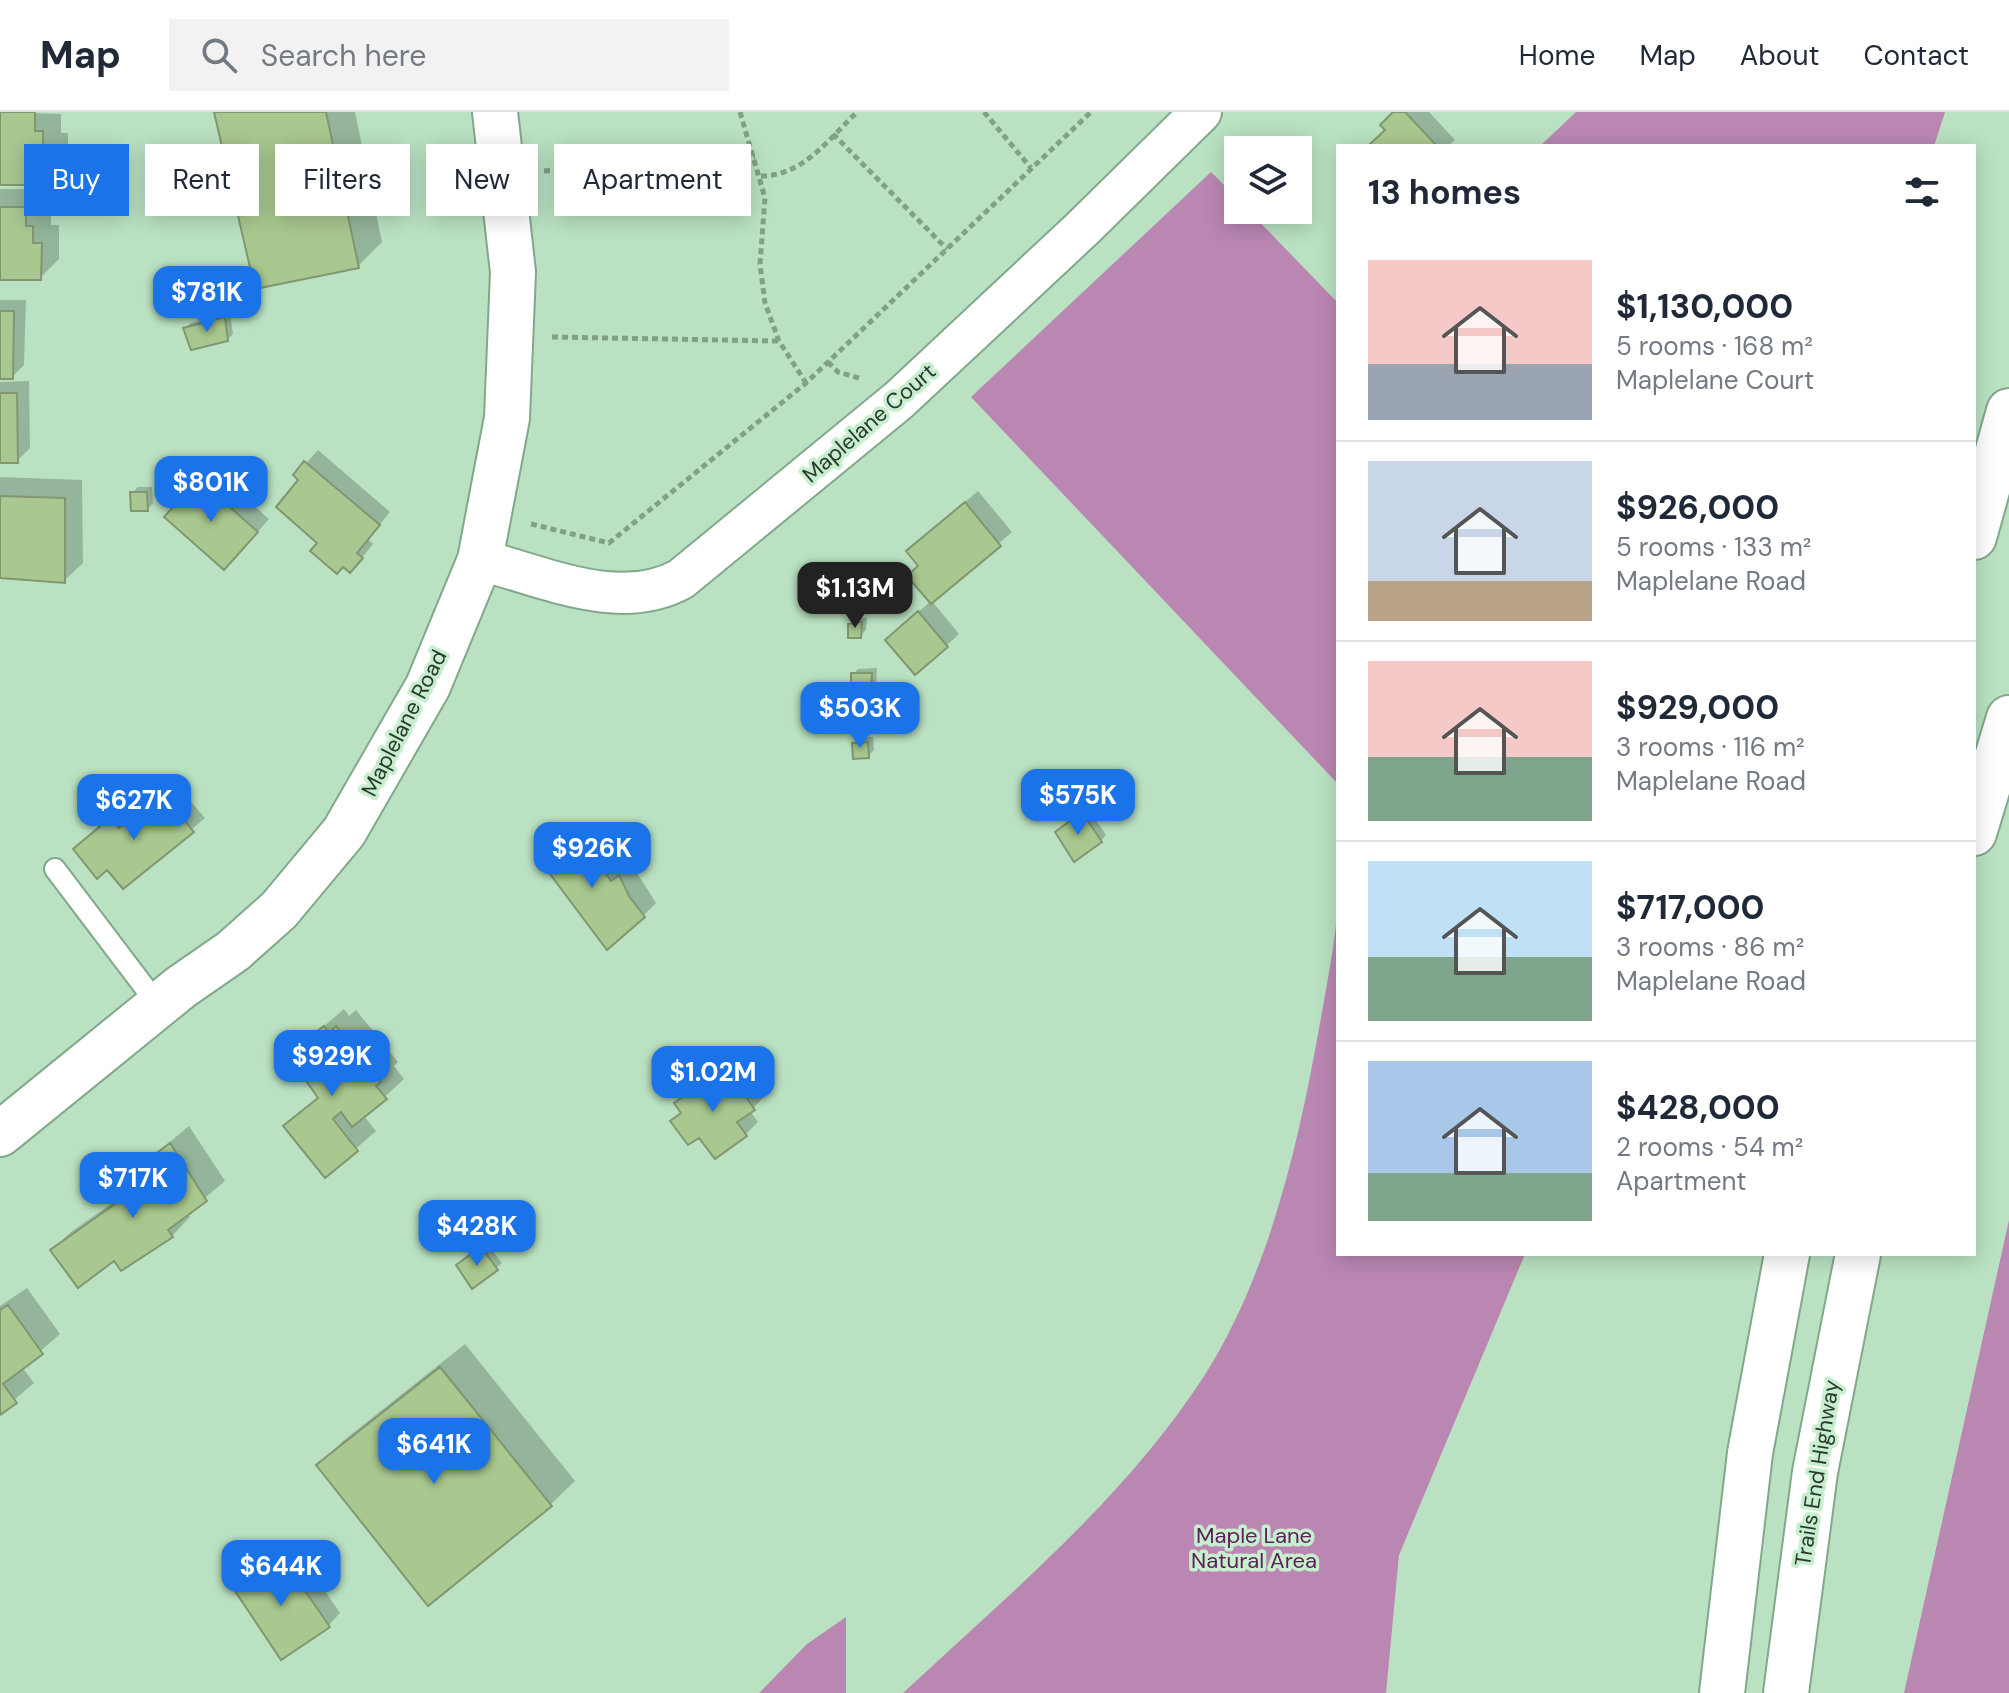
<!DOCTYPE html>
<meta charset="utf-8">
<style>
:root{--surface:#fff;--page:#f2f2f3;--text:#1f2937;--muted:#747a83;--line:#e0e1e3;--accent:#1a73e8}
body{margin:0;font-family:"DM Sans",sans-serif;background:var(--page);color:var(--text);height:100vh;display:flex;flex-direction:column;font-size:30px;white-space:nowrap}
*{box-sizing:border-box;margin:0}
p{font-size:26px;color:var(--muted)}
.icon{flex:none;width:44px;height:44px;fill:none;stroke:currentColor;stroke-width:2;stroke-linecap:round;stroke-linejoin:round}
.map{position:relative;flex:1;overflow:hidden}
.drawer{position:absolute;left:1336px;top:32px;width:640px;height:1112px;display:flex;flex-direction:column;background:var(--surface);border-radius:0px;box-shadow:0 4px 20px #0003}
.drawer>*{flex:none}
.top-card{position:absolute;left:24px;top:32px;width:760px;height:72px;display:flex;gap:16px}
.controls{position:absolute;left:1224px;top:24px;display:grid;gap:16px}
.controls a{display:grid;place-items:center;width:88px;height:88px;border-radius:0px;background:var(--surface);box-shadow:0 4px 20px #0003;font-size:40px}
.price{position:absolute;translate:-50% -68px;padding:0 18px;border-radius:16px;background:var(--accent);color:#fff;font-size:26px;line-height:52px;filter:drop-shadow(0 2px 4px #0008)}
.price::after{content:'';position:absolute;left:50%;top:48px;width:24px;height:18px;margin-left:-12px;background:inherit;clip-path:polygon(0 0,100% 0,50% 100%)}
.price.on{background:#222;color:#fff}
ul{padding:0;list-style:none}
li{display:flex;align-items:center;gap:24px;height:200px;padding:0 32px}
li+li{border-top:2px solid var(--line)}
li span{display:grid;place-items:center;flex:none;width:224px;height:160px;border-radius:0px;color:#555}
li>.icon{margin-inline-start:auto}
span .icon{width:96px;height:96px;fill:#fffc;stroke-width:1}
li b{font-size:34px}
h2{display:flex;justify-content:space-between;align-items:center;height:96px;padding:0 32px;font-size:34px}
.pill{padding:0 28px;border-radius:0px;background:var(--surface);box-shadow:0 4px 20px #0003;font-size:28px;line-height:72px}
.pill.on{background:var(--accent);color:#fff}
header{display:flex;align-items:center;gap:48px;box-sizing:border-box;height:112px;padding:0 40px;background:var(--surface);border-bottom:2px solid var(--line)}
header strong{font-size:38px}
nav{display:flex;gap:44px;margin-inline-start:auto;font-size:28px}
.search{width:560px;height:72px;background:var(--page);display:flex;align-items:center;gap:20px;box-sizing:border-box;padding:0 28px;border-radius:0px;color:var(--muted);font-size:30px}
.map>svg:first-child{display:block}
.forest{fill:#ba87b3}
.shadow{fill:#0003}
.building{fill:#a9c88f;stroke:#829771;stroke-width:2}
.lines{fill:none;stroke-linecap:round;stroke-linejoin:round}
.service-casing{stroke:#82a88b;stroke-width:24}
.minor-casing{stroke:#82a88b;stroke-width:44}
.secondary-casing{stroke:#82a88b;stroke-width:48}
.trunk-casing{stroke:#82a88b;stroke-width:48}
.path{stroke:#82a088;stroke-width:5;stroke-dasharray:6 4;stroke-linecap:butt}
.service{stroke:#fff;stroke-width:20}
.minor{stroke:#fff;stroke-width:40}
.secondary{stroke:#fff;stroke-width:44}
.trunk{stroke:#fff;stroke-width:44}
.labels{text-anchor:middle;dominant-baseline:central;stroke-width:7;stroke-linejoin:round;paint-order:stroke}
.street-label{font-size:22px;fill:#2b3a2e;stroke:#c7efcf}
.park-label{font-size:22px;fill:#5d2058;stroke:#c7efcf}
</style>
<header>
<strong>Map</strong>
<div class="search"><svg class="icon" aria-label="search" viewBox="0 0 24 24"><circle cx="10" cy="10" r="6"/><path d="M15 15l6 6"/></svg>Search here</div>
<nav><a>Home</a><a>Map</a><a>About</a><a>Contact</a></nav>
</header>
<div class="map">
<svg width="2009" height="1581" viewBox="0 0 2009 1581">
<rect width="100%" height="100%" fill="#bae2c2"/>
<!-- forest -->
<path class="forest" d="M1576,0H1945L1934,34H1540Z
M1211,60L1238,87V98H1248L1338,191V672L971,285Z
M1338,792V1142H1525L1399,1443L1386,1581H903C1010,1481 1126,1386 1206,1261C1270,1159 1299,1029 1320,911C1327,872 1335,832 1338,792Z
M2009,1108V1581H1904Z
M846,1505V1581H759L807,1532Z"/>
<!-- shadow -->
<path class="shadow" d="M0,0L61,2V21H68V53L49,71H0Z
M216,0H355L382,130L358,154Z
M1395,0H1429L1455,28L1448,34H1370L1388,18Z
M0,77H44V96H51V113H59V147L40,166H0Z
M0,188H26L24,253L12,265H0Z
M230,201L233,222L227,228L185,216L191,211Z
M29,269L30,336L17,349H0V270Z
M318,338L390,400L368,427L373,432L362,446L319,430L301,368L295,363Z
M211,356L269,407L236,444L199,368Z
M0,365L82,368L83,451L64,469L0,464Z
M138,375H152L153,392L147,397L132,381Z
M978,379L1012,420L932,489L959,522L946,534L900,516L931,489L920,454L921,427Z
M867,506L866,518L860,524L850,512L856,507Z
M877,556L876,574L870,580L853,562L858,557Z
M873,625L874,638L868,644L854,632L860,626Z
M175,671L205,706L124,775L88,725L124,695L132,705Z
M1088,696L1106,723L1101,729L1063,715Z
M582,710L586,716L593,715L624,758L632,753L656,791L644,803L553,749L546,740Z
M344,897L349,904L356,898L398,950L394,954L404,967L364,1004L376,1019L326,1063L286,1014L319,984L294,940Z
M738,944L765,984L750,999L758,1010L746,1022L700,1023L673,1009L682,999L677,991L689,979Z
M189,1014L225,1069L187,1101L190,1105L172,1124L115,1146L52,1138L71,1120L139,1072L132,1062Z
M487,1131L502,1151L496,1156L464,1148Z
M27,1176L60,1222L22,1255L34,1271L0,1300V1194Z
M465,1232L575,1369L550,1393L319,1354L343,1329Z
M294,1433L340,1501L328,1514L236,1476Z"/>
<!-- building -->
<path class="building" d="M0,0H35V19H43V39H50V73H0Z
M214,0H326L359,156L255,177Z
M1393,0H1405L1437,34H1368L1385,18L1380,13Z
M0,95H26V114H33V131H42L41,168H0Z
M0,199H14L13,267H0Z
M225,205L228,229L191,238L183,216Z
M0,281H17L18,351H0Z
M304,349L380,413L357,441L363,446L350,461L343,455L337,462L310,439L317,431L276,395L298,368L293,363Z
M198,367L258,420L224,458L164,405Z
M130,380H147L148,399H131Z
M0,384L65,386V471L0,466Z
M965,390L1001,434L931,492L907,464L918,454L906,439Z
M918,499L948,535L915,563L885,528Z
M862,510L861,526H848V512Z
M851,561H872L871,582L851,583Z
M868,630L869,646L853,647L852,631Z
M162,681L194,720L123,777L107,758L97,767L73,737L110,706L119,716Z
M1082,700L1102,730L1074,750L1055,720Z
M569,721L574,728L581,726L611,769L619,763L629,784L645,805L607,838L544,754L551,750L543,739Z
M324,914L329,921L336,914L381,970L376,974L387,987L352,1015L341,1000L333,1007L358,1039L325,1066L283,1014L318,986L293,950L297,947L291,940Z
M725,955L755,998L737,1010L747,1024L715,1047L699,1026L688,1033L670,1009L681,1001L674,991Z
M170,1031L207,1089L168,1118L173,1125L121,1159L114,1149L78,1176L50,1138L139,1075L129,1062Z
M481,1135L498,1158L472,1177L456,1153Z
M8,1193L43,1242L3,1272L17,1291L0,1303V1198Z
M440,1255L552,1394L428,1494L316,1353Z
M281,1444L330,1515L281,1548L233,1476Z"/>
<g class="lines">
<!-- service casing -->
<g class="service-casing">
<path id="service" d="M55,757L158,893"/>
</g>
<!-- minor casing -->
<g class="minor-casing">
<path id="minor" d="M480,448C543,464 620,501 681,467L899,288L1083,116L1201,0"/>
</g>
<!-- secondary casing -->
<g class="secondary-casing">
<path id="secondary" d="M0,1022L181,875L233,839L279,798L344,720L428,574L480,448L507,306L513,160L495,0"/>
</g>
<!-- trunk casing -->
<g class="trunk-casing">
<path id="trunk" d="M1974,425L2009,299
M1974,721L2009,606
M1722,1581L1750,1341L1787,1142
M1786,1581L1815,1360L1858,1142"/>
</g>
<!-- path -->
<path class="path" d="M740,0L765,86L760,152L765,191L779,229L806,271
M984,0L1031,56
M833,22L947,137
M544,59L755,45
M761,64C803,64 829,27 857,0
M552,225L779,229
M828,250L838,260L862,267
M531,412L609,431L806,271L1091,0"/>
<!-- service -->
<use href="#service" class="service"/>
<!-- minor -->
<use href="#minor" class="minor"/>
<!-- secondary -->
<use href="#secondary" class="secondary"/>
<!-- trunk -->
<use href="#trunk" class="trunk"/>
</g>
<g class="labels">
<!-- street labels -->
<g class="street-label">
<text transform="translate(869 311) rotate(-41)">Maplelane Court</text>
<text transform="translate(404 611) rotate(-63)">Maplelane Road</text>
<text transform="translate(1817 1361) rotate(-81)">Trails End Highway</text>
</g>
<!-- park labels -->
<g class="park-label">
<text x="1254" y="1423">Maple Lane<tspan x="1254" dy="25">Natural Area</tspan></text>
</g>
</g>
</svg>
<div class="controls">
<a><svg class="icon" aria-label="layers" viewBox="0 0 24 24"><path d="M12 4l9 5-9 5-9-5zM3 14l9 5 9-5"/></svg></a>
</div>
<b class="price" style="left:207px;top:222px">$781K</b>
<b class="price" style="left:211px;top:412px">$801K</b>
<b class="price on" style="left:855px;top:518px">$1.13M</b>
<b class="price" style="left:860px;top:638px">$503K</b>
<b class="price" style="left:1078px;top:725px">$575K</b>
<b class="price" style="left:134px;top:730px">$627K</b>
<b class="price" style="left:592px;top:778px">$926K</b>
<b class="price" style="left:332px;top:986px">$929K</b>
<b class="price" style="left:713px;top:1002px">$1.02M</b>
<b class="price" style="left:133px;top:1108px">$717K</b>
<b class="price" style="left:477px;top:1156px">$428K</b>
<b class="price" style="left:434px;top:1374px">$641K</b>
<b class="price" style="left:281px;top:1496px">$644K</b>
<div class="top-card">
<a class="pill on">Buy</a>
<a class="pill">Rent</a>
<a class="pill">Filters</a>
<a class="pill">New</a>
<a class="pill">Apartment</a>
</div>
<section class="drawer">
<h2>13 homes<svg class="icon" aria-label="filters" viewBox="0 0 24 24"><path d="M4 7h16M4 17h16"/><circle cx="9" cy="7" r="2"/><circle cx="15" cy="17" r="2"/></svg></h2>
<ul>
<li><span style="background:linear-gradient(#f6c9c9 65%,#9aa5b1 0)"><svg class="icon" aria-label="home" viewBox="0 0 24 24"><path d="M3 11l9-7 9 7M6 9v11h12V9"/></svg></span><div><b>$1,130,000</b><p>5 rooms · 168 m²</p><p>Maplelane Court</p></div></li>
<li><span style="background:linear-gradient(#c9d6e8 75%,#b9a48a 0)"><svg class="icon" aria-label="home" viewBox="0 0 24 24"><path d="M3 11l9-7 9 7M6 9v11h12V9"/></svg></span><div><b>$926,000</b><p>5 rooms · 133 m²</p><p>Maplelane Road</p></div></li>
<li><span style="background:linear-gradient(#f6c9c9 60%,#7fa58c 0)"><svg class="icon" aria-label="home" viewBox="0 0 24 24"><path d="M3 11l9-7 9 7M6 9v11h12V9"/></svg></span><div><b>$929,000</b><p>3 rooms · 116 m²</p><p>Maplelane Road</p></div></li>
<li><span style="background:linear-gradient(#bfe0f5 60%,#7fa58c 0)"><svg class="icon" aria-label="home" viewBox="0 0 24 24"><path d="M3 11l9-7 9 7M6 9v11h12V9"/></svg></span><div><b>$717,000</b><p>3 rooms · 86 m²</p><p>Maplelane Road</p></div></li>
<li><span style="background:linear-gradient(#a9c7e8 70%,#7fa58c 0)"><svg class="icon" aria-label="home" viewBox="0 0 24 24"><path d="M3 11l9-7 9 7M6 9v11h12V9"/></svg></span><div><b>$428,000</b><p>2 rooms · 54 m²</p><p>Apartment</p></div></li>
</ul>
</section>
</div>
